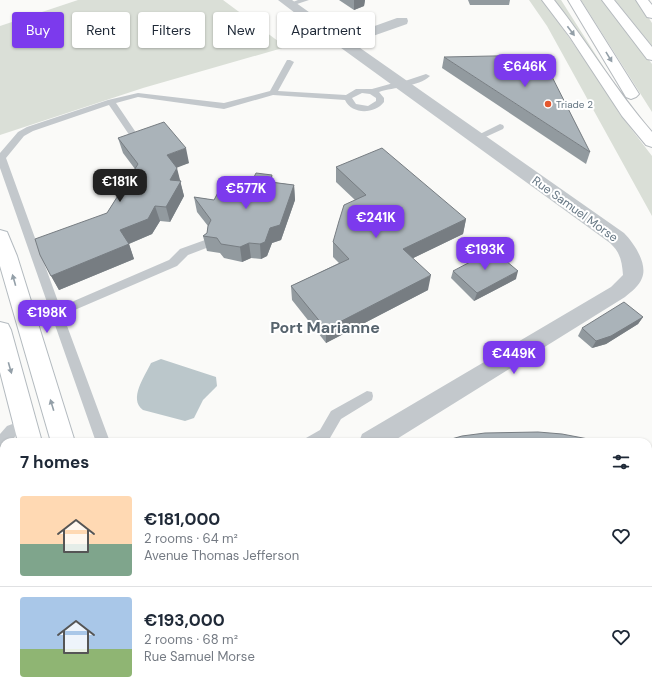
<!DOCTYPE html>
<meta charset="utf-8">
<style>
:root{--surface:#fff;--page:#f6f6f7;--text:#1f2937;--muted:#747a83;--line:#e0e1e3;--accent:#7c3aed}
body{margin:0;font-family:"DM Sans",sans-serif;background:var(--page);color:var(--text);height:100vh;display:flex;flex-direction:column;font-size:15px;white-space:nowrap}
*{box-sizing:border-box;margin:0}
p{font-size:13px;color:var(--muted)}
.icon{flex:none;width:22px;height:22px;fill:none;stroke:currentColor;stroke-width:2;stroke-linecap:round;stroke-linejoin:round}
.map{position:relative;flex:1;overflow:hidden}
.drawer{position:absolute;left:0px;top:438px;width:652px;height:256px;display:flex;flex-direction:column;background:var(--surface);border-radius:12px 12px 0 0;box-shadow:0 1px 3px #0004}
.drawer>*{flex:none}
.hud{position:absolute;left:12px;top:12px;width:400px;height:36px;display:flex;gap:8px}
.price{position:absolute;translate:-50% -34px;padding:0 9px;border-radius:8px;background:var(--accent);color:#fff;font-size:13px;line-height:26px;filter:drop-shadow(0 1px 2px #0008)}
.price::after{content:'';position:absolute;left:50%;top:24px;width:12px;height:9px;margin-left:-6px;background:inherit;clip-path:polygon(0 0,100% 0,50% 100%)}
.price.on{background:#222;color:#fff}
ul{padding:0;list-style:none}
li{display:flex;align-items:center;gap:12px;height:100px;padding:0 20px}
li+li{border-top:1px solid var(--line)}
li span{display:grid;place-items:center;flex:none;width:112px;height:80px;border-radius:4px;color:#555}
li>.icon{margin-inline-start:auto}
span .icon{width:48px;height:48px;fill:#fffc;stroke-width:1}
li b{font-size:17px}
h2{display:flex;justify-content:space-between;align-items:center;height:48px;padding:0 20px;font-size:17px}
.chip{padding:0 14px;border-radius:4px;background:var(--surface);box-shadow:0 1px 3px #0004;font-size:14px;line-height:36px}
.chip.on{background:var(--accent);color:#fff}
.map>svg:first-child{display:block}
.green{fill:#dadfd7}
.water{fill:#bbc7cb}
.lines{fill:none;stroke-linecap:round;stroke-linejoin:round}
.secondary-casing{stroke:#b3babf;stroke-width:2}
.primary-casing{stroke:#b5babe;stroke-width:2}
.lane{fill:#c3c8cc;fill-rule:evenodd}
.street{fill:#c3c8cc;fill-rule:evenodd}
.secondary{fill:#fff;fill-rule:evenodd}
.primary{fill:#fff;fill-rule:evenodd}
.wall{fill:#929a9f}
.shaded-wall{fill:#777d82}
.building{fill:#aab3b9;stroke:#777d82}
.oneway{fill:#939fa8}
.poi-dot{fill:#e4572e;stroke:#fff;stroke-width:1.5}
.labels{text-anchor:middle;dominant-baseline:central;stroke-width:4;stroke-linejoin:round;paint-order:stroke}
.far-poi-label{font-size:10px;fill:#657683;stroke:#fff;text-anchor:start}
.street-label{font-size:12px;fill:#657683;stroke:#fff}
.district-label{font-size:16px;font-weight:bold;fill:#57646e;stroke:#fff}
</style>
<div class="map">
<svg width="652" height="694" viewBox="0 0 652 694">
<rect width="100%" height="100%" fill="#fafaf8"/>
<!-- green -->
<path class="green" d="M78,0H223L286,47L143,88L0,135V26Z
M529,0H543L609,95L619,113L652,156V216L547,26Z
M552,0H561L622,96Z
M581,0H603L652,64V112Z
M615,0H637L652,23V46Z"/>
<!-- water -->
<path class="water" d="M161,359L216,377L217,386L203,400L194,418L185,421L143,410C128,399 145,376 151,363Z"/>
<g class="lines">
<!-- secondary casing -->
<g class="secondary-casing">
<path id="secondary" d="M0,230L7,232L17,256L75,442H51L0,266Z
M0,322L8,324L11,330L42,442H18L0,372Z
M110,690H142L144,694H112Z
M161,690H193L195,694H163Z"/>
</g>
<!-- primary casing -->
<g class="primary-casing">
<path id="primary" d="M542,0H554C588,43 616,91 652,132V147L646,145L622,116L570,37Z
M568,0H580L639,94L636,97L631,99L626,97Z
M602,0H614L652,47V60L647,59Z
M636,0H648L652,5V18L647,17Z"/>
</g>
<!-- lane -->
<path class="lane" d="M298,0H309L291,6L288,4Z
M287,60H290L294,62L278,91L346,95L356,89H372L390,84H396L426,74L430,76C418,87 394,87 379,92L384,98V102C375,114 352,115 345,100L273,95L224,109L138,97L116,103L139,137L138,139H132L109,105L33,131L24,136L6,158L60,307L169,260L180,249L205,240L209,241L210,244L209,247L188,255L177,266L63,315L110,442H96L0,168V153L18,132L27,127L108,100L138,93L224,103L270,91ZM362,93L370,94L376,98V101L368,106L356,104L352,98Z
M500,124L503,125L504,127L503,129L479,140L476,141L472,138Z
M367,391L372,392L373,396L372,400L341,419L330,438L323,442H304L306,438L320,430L331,411Z
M26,419L31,421L33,425L31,429L17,434L11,442H4V446L0,447V434L7,426Z
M252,690H270L271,694H253Z
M280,690H298L300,694H282Z"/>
<!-- street -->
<path class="street" d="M278,0H292L344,37L397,18H407L408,21L407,24L353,43L624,233C634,243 648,264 642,278C639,286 631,292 625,297L392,442H359L362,434L611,287L623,275C622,261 620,252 610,243L337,45Z"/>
<!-- secondary -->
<use href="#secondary" class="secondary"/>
<!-- primary -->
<use href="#primary" class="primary"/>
</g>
<!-- wall -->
<path class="wall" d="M339,0H365L364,6L354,10Z
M468,0H510L509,5H470Z
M444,57L590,152L586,164L442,68Z
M118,138L189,163L176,167L184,196L170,222L160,221L152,234L129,244L134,259L59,290L40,255L107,213L135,169L123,153Z
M336,167L466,219L463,234L413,258L428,290L326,343L292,300L291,286L339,263L333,257V242L355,200L336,182Z
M273,182L294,185L295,200L281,240L272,243L267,256L261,259L251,258L242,262L224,258L220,253L207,251L203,236L207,233L208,226L197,212L194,197L214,200Z
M453,271L516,279L474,301L451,278Z
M643,317L638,324L606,344L592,348L578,336L582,328Z
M648,458L652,459V624L648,626Z
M491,690H565L572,694H494Z"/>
<!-- shaded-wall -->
<path class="shaded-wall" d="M354,0H365L364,6L354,10Z
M186,148L189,163L171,170L167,155Z
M177,168L184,196L170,222L166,207L170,180Z
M272,175L274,190L270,182Z
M294,185L295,200L281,240L272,243L267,256L261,259L260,244L270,228Z
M155,206L160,221L152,234L126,245L120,230Z
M466,219L463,234L401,264L403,249Z
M249,243L251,258L242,262L240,247Z
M129,244L134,259L59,290L51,276Z
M518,271L516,279L474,301L477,293Z
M431,275L428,290L326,343V329Z
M643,317L638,324L606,344L592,348L596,341Z"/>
<!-- building -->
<path class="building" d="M541,55L590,152L444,57Z
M164,122L186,148L167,155L177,168L170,180L181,181L166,207L155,206L148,219L120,230L129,244L51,276L40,255L35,239L107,213L138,164L118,138Z
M382,148L466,219L403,249L431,275L326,329L291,286L349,259L333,242L339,221L344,205L366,195L336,167Z
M256,173L272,175L270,182L294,185L280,225L270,228L265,242L260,244L249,243L240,247L221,244L217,238L203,236L207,233L208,226L211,220L194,197L214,200L224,181L233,177L253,179Z
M493,250L518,271L477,293L453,271Z
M624,302L643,317L611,336L596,341L582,328Z
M538,432L562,434L604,442H441L462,436L485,433Z
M648,458L652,459V522L648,520Z
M648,526L652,533V621L649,622H648Z
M502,690H565L572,694H505Z"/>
<!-- one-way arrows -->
<defs><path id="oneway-solid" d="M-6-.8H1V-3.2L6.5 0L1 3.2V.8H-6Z"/></defs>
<g class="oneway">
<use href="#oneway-solid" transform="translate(571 31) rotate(53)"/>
<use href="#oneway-solid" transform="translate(609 57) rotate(59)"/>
<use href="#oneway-solid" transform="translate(14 280) rotate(-106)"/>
<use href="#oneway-solid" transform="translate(10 368) rotate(74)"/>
<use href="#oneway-solid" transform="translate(52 405) rotate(-107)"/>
</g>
<!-- markers -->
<circle class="poi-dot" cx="548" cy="104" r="4"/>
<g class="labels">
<!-- far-poi labels -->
<g class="far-poi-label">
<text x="556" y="104">Triade 2</text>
</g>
<!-- street labels -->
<g class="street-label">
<text transform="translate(575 209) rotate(36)">Rue Samuel Morse</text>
</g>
<!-- district labels -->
<g class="district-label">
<text x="325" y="327">Port Marianne</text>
</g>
</g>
</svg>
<b class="price" style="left:525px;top:88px">€646K</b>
<b class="price on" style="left:120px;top:203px">€181K</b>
<b class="price" style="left:246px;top:210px">€577K</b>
<b class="price" style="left:376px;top:239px">€241K</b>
<b class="price" style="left:485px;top:271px">€193K</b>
<b class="price" style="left:47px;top:334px">€198K</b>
<b class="price" style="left:514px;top:375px">€449K</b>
<div class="hud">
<a class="chip on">Buy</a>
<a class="chip">Rent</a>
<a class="chip">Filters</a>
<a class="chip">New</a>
<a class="chip">Apartment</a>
</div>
<section class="drawer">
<h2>7 homes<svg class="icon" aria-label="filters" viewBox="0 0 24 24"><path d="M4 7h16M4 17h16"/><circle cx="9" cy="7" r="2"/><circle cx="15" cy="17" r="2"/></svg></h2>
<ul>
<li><span style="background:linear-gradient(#ffd9b3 60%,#7fa58c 0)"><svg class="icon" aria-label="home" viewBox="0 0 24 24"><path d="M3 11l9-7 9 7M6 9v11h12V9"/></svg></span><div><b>€181,000</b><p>2 rooms · 64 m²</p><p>Avenue Thomas Jefferson</p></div><svg class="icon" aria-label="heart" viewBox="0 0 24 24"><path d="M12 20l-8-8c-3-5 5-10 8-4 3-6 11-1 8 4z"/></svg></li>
<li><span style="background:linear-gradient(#a9c7e8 65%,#8fb573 0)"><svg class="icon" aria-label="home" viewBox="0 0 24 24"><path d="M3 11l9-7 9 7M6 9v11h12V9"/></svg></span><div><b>€193,000</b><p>2 rooms · 68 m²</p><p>Rue Samuel Morse</p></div><svg class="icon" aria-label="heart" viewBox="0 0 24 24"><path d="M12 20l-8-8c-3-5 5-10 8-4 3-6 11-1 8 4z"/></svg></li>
</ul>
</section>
</div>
